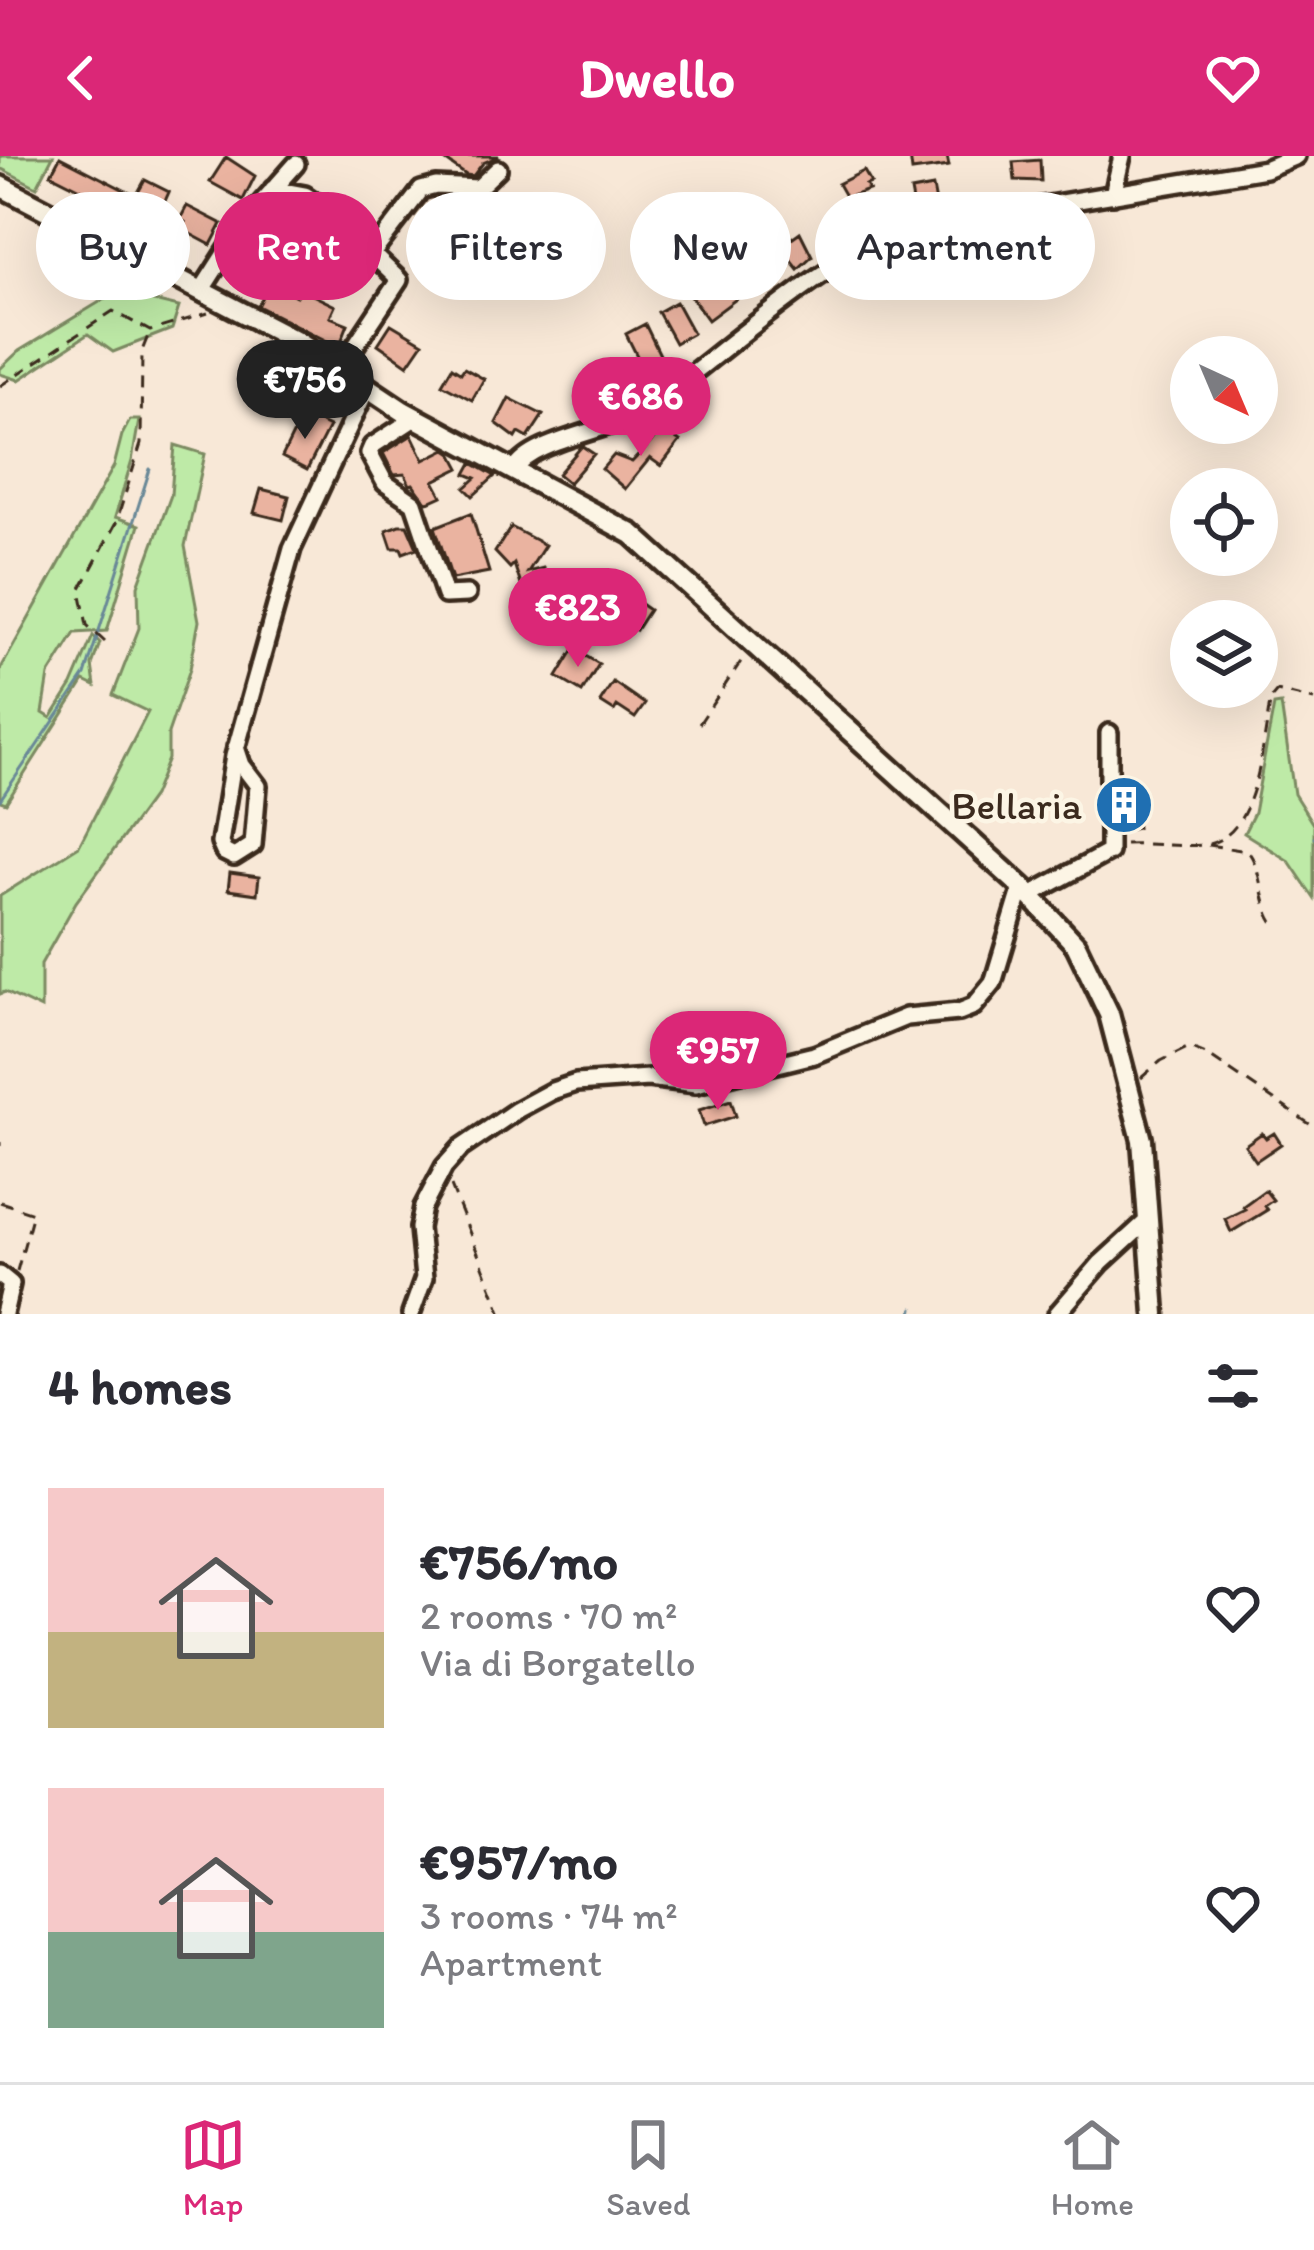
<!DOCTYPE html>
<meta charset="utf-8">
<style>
:root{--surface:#fff;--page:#f2f2f3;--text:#2b2b33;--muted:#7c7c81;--line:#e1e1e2;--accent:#db2777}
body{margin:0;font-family:Itim,sans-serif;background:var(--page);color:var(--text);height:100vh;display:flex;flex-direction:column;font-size:45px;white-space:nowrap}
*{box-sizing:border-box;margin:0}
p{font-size:39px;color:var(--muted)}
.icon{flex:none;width:66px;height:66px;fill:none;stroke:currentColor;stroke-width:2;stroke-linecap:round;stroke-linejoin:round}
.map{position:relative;height:1158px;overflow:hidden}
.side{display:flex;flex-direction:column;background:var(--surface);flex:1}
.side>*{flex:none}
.hud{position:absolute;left:36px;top:36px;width:1242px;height:108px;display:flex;gap:24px}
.needle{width:78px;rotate:136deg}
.tools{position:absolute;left:1170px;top:180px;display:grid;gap:24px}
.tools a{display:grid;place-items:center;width:108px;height:108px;border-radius:50%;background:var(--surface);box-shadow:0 12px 48px #0002;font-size:60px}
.price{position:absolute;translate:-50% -102px;padding:0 27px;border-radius:42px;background:var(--accent);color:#fff;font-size:39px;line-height:78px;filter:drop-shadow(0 3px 6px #0008)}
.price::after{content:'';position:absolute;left:50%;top:72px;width:36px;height:27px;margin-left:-18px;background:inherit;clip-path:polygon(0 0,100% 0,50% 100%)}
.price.current{background:#222;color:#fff}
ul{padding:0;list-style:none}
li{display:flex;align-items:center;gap:36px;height:300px;padding:0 48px}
li span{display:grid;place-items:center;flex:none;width:336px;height:240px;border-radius:0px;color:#555}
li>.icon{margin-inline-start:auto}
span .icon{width:144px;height:144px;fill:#fffc;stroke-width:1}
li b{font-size:51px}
h2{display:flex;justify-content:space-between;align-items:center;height:144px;padding:0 48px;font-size:51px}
.pill{padding:0 42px;border-radius:54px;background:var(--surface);box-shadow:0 12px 48px #0002;font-size:42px;line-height:108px}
.pill.current{background:var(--accent);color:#fff}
header{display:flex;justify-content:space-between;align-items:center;height:156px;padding:0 48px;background:var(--accent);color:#fff;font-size:54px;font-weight:800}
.menu{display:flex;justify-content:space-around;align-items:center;height:168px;border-top:3px solid var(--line);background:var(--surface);font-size:33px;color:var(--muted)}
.menu a{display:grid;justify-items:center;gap:6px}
.menu .current{color:var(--accent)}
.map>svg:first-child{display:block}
.green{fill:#beeaa7;stroke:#7c8a62;stroke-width:3}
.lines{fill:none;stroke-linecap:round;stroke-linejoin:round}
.stream{stroke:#698897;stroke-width:3}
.building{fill:#eab3a0;stroke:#3b2a1e;stroke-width:3}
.minor-casing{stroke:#3b2a1e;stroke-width:24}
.major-casing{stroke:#3b2a1e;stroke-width:27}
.path{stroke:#3b2a1e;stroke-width:3;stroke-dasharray:12 9;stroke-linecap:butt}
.minor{stroke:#fcf5e5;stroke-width:15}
.major{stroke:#fcf5e5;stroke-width:18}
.labels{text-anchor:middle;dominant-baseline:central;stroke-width:9;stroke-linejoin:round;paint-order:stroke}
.poi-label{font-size:39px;fill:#3b2a1e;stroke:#fcf5e5;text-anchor:end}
</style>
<header><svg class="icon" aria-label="back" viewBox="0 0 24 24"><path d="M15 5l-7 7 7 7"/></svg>Dwello<svg class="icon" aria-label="heart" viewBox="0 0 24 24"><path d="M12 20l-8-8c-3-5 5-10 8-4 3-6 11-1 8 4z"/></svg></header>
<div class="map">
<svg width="1314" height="1158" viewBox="0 0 1314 1158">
<rect width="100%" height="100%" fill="#f8e8d7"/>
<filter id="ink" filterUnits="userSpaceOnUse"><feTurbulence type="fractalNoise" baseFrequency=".00833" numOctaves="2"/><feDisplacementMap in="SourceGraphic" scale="24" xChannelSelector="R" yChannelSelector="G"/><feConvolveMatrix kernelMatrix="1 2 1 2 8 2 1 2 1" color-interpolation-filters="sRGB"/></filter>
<g filter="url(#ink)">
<!-- green -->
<path class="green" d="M0,0H53L37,31L0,12Z
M116,136L179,151L172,173L113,196L88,178L19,224L0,218V213L19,195Z
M130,264H139L132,305L115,361L139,369L107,475L75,477L49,519L43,557L51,562L72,529L93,480L100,487L92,509L95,530L84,525L6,647L0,645V514L114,310L122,279Z
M175,289L205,298L185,390L199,465L190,513L168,577V603L153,640L76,746L41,808V853L5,836L0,838V740L79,690L148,556L113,539L139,472L138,430L171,339Z
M1281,548L1294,638L1314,670V742L1289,705L1244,677L1254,657L1274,549Z"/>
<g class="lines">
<!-- stream -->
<path class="stream" d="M0,644L85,519L150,313
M1314,681V682
M912,1158L913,1152"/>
</g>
<!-- building -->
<path class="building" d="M439,0H499L483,7L473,20L466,19Z
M910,0H947L949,10L912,15Z
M60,1L136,40L145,24L169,36L150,79L123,65L128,57L51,18Z
M226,1L255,20L243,44L210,26Z
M1040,4L1041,25L1015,24L1013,6Z
M864,15L871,27L866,29L869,34L846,42L838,28Z
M933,31L937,52L915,57L911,35Z
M187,50L222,68L211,89L181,73L185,66L180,63Z
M311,58L329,69L303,120L273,109L292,73L282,68L287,59L306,68Z
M446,73L462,86L456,93L468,104L454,122L427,96Z
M800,76L812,100L798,113L790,103L774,111L766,101L761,105L752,93L775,79L782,89Z
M726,106L747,135L708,164L687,135Z
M270,127L296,140L300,133L335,150L330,161L348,168L339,191L258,150Z
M676,146L693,177L675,187L658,156Z
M391,168L423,187L408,209L378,188Z
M645,168L662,203L643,212L626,178Z
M452,211L461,217L464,212L484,223L472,244L442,228Z
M509,242L543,259L528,282L519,277L516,282L496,267Z
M303,258L329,271L307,314L282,301Z
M663,273L680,285L661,310L650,302L625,333L602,313L614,299L632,306Z
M412,279L424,304L446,293L452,297L460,312L434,325L442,340L431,345L426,346L413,328L410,329L405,318L394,319L383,297Z
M582,290L594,298L569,327L558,318Z
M472,307L495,320L473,340L465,332L476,322L466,318Z
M261,333L289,340L283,364L254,357Z
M471,357L489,416L452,423L435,371Z
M399,369H407L417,392L403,397L401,392H392L386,374Z
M511,371L545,389L528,416L543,412L547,429L534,432L533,426L521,429L514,408L510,412L495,396Z
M626,438L649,454L636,474L612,457Z
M574,493L599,508L582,536L557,521Z
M613,526L645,548L635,562L617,550L614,555L600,546Z
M1133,634L1137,672L1121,675V636Z
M230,717L259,721L257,738L228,734Z
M731,944L736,960L704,970L699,954Z
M1262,977L1266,982L1274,977L1281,988L1256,1005L1245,989Z
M1265,1034L1273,1044L1264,1050L1267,1054L1231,1076L1225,1063L1245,1053L1243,1050Z"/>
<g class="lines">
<!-- minor casing -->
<g class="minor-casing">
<path id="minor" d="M273,33L305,39L331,57
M1113,39L1122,0
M201,135L247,63L296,8
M341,211L399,124L372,98L421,34L436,30L478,32L498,13
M415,262L372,290L369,297L385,327L414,347L445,439L467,438
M515,314C532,284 608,276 640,256C721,203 832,89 923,70L1265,13L1296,0
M236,591L242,609L258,630L253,689L234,701L224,696L220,687L234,600L292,393L368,230
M1030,739L1109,696V577
M0,1119L11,1128L4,1158
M411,1158L424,1122L419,1072L423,1051L444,1011L461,992L517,954L552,935L576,927L648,922L696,928L814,899L906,861L959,856L974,850L993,827L1022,731
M1057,1158L1101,1107L1148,1064"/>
</g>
<!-- major casing -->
<g class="major-casing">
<path id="major" d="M0,30L301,187L403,255L632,378L1022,731L1076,789L1109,858L1142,984L1155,1158"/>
</g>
<!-- path -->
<path class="path" d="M0,230L113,155L150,175L208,157
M105,486L87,469L80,434L116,367L141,288L142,195L150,175
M699,568L746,498
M1125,688C1151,687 1177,691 1202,689C1259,684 1262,586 1271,542L1277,535L1314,544
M1208,689L1248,695C1263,715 1259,744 1273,766
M1141,922L1161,905L1189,891L1206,898L1314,971
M0,986V990
M451,1030L502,1158
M0,1046L33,1057L17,1115"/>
<!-- minor -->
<use href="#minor" class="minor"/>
<!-- major -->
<use href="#major" class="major"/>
</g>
</g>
<!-- icons -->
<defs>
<g id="building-disc" transform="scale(3)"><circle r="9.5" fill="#1f6fb2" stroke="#fcf5e5"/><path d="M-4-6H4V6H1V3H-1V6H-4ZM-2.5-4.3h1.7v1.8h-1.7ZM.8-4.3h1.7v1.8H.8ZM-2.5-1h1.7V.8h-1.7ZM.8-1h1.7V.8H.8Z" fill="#fff"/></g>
</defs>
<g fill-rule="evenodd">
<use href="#building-disc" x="1124" y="649"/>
</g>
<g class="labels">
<!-- poi labels -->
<g class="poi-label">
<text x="1082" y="649">Bellaria</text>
</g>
</g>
</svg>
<div class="tools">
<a><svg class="needle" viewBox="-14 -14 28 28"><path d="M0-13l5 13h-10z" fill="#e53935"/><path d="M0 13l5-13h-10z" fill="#7c7c81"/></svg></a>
<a><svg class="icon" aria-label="locate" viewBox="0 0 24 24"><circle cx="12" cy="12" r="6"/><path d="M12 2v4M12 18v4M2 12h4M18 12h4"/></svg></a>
<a><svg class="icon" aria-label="layers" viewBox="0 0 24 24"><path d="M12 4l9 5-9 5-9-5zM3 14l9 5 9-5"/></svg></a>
</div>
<b class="price current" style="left:305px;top:286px">€756</b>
<b class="price" style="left:641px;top:303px">€686</b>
<b class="price" style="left:578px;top:514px">€823</b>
<b class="price" style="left:718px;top:957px">€957</b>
<div class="hud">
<a class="pill">Buy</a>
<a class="pill current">Rent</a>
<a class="pill">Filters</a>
<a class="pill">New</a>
<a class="pill">Apartment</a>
</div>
</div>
<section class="side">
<h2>4 homes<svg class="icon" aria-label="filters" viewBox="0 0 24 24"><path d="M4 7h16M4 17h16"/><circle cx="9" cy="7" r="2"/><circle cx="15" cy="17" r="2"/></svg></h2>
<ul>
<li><span style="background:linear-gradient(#f6c9c9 60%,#c2b280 0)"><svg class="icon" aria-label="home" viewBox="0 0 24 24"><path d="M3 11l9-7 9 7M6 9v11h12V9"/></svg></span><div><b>€756/mo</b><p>2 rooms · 70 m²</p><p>Via di Borgatello</p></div><svg class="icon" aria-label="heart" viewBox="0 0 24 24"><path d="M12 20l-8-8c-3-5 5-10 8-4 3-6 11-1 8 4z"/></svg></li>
<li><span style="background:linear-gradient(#f6c9c9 60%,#7fa58c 0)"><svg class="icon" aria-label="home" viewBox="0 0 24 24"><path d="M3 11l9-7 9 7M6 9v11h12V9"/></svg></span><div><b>€957/mo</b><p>3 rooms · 74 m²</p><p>Apartment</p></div><svg class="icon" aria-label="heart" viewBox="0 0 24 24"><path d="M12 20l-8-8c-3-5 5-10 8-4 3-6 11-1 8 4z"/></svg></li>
</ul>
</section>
<nav class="menu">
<a class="current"><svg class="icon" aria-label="map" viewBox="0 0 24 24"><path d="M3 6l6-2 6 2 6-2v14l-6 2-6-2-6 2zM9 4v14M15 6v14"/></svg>Map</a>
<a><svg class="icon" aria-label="saved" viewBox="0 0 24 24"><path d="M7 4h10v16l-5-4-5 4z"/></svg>Saved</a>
<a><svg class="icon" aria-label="home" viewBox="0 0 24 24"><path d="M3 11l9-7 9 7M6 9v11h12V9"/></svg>Home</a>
</nav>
